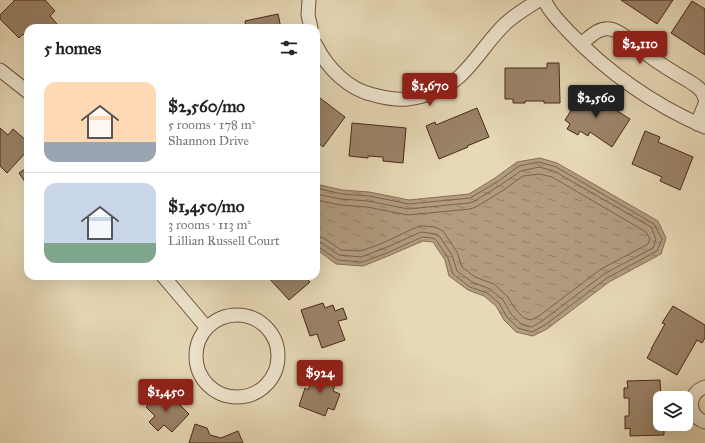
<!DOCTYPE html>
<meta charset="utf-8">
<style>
:root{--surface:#fff;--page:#f2f2f2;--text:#222;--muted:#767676;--line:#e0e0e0;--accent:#8f2418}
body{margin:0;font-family:"IM FELL Great Primer",serif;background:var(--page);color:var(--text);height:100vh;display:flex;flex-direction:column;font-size:15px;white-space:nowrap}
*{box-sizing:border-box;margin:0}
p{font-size:13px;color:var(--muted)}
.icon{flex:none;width:22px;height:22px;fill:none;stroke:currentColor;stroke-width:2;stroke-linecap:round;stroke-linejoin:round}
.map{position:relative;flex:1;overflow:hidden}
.panel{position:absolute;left:24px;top:24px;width:296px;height:256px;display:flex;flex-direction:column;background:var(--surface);border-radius:12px;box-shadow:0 4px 16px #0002}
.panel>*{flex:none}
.controls{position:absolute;left:653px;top:391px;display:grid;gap:8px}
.controls a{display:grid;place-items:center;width:40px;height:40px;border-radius:8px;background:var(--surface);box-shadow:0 4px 16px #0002;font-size:20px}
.price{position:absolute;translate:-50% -34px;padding:0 9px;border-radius:4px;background:var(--accent);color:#fff;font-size:13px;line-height:26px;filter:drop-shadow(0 1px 2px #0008)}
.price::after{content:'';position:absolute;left:50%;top:24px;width:12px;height:9px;margin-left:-6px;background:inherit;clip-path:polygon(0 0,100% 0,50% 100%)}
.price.current{background:#222;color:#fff}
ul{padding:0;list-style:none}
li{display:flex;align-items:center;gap:12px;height:100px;padding:0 20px}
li+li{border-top:1px solid var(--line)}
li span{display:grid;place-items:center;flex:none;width:112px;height:80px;border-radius:12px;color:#555}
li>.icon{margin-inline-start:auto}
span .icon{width:48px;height:48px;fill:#fffc;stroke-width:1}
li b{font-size:17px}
h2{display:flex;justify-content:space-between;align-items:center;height:48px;padding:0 20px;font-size:17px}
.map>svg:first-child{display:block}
.water{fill:url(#water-ripples);stroke:#876d56}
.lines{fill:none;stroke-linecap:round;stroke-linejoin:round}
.shore{stroke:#7c614b;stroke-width:1}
.building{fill:#9b8369;stroke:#482616}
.minor-casing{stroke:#70533e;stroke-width:15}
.minor{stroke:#efe6d0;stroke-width:13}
</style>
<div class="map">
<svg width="705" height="443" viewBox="0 0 705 443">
<defs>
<pattern id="water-ripples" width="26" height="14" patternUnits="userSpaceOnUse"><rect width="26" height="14" fill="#b19c80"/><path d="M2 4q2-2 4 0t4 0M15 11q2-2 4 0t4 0" fill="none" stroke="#927f68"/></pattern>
</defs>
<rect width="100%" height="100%" fill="#e7d9b6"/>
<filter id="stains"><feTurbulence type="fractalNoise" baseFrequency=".005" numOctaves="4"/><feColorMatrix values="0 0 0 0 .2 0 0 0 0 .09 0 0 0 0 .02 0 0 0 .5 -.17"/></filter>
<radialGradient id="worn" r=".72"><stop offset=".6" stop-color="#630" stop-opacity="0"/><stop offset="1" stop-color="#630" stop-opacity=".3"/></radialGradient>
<!-- water -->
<path class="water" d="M540,158L557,163L658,221L666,238L661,254L609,282L547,329L533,336L516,332L504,320L496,306L484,296L468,290L449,276L445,260L433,242L423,241L388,256L363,266L336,264L316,249V184L342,190L369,192L409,200L469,194L495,178L517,162Z"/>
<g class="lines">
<!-- shore -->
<path class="shore" d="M316,188L342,194L369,196L409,204L470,198L497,182L519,166L539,162L556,167L654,224L662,239L657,251L607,278L545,325L532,332L518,328L507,317L499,303L487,293L470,287L453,274L448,258L436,240L433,238L422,237L387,253L362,262L338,260L320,248L316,247
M316,194L341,199L368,201L408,209L469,203L473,202L499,186L521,171L539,167L554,171L651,227L656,239L653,248L604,274L542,321L532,327L521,324L511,314L503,300L490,289L472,282L457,271L452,255L440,237L436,234L421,232L385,248L361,257L339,255L322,243L316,242
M316,200L340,205L367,207L408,215L470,209L476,207L502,191L523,176L539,174L552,177L646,232L650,239L648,244L601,269L539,316L531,320L524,318L516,310L507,296L494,284L475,277L462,267L457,252L443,231L435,227L424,226H419L383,243L361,251L341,250L324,238L316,236"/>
</g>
<!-- building -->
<path class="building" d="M14,0H45L55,11L50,16L57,24L53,28H28V39L23,34L19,38L0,19V15L14,1Z
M621,0H673L657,24Z
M692,1L705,9V55L671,33Z
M278,14L281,28H246L245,21Z
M547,63H559L560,103H544V101H525V103H513V99H505V68H547Z
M584,90L630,119L612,147L590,132L588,136L580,131L578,135L567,129L570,124L565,120Z
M316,95L345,117L323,147L316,141Z
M477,108L489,137L467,146L468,147L439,159L426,126L435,122L436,125Z
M352,123L406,128L403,163L383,161V157L368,156V158L349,156Z
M0,128L8,135L13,129L28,142V150L7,173L0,166Z
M645,131L660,137L658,142L693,157L680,190L660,181L662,177L632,164Z
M28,167V186L19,173Z
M267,276H304L310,282L289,300Z
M323,303L325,308L333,305L335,311L343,308L347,319L338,321L345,340L322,348L317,334L310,336L301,310Z
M673,306L705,325V338L702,343L697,340L677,375L647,358L652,349H651L665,324L662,323Z
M316,370L337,379L333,391L340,394L334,410L328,408L325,416L299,406L305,388L308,390Z
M660,380L661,398H660V424H664V435L630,436V428L625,429V416H629V398H624V388H628L627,381Z
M160,392L172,404L175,400L189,414L172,432L164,425L158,431L149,422L155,416L146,407Z
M195,424L207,428L210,435L221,438L238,431L243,443H189Z"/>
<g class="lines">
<!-- minor casing -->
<g class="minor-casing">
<path id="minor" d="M309,0L308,15L311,28
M544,0C547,5 550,11 554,15C558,21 564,26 568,31C607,72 654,105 705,127
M581,44C589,38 598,27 610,29C620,30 639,48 648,55C660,64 673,72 687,80C695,85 703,89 705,99
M316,45C327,68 349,90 374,95C385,98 396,100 407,99C426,97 446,89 460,76C477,60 489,39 506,23C516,14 528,7 539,0
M0,70L28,92
M697,124L705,104
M163,276L207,328
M196 356a41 41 0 1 1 82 0a41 41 0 1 1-82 0Z
M705,387C687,393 687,416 705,422"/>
</g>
<!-- minor -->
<use href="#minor" class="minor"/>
</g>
<rect width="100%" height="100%" filter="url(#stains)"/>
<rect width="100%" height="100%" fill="url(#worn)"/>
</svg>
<div class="controls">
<a><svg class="icon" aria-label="layers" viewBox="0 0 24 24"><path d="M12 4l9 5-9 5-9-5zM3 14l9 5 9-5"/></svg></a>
</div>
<b class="price" style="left:640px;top:65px">$2,110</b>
<b class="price" style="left:430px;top:107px">$1,670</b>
<b class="price current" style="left:596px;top:119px">$2,560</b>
<b class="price" style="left:320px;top:394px">$924</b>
<b class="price" style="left:166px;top:413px">$1,450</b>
<section class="panel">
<h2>5 homes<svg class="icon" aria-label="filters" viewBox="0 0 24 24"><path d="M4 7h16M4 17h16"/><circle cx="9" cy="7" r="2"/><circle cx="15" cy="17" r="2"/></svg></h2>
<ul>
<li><span style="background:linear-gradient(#ffd9b3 75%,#9aa5b1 0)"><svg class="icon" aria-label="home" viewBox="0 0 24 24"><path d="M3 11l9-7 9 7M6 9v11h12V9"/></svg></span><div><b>$2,560/mo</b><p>5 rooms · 178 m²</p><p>Shannon Drive</p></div></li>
<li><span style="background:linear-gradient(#c9d6e8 75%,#7fa58c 0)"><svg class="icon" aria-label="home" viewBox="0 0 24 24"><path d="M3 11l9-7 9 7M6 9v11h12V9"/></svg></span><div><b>$1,450/mo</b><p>3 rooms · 113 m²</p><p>Lillian Russell Court</p></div></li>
</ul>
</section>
</div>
